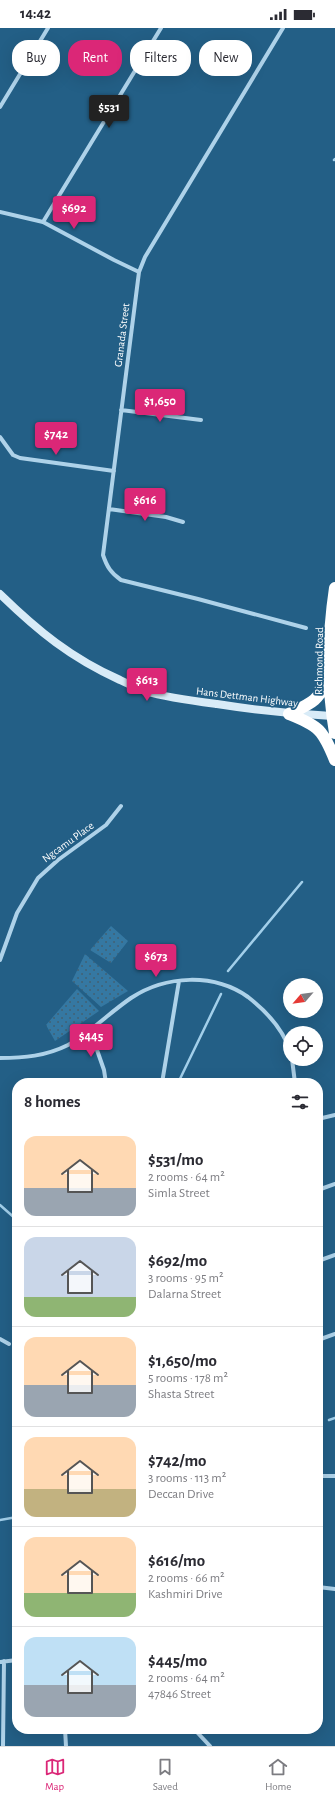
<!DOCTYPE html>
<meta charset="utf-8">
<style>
:root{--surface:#fff;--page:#f7f7f7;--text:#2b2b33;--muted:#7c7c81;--line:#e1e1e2;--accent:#db2777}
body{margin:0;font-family:"Alegreya Sans",sans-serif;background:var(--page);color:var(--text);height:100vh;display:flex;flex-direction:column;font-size:15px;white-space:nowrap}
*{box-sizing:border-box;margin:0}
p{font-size:13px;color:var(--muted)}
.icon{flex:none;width:22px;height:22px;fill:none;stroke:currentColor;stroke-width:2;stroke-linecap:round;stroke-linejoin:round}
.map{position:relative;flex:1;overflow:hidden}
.drawer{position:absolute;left:12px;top:1050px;width:311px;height:656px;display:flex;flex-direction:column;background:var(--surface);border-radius:16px;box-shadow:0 4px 16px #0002}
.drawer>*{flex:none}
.top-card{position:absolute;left:12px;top:12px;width:311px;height:36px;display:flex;gap:8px}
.needle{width:26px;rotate:242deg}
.controls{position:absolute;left:283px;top:950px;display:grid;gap:8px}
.controls a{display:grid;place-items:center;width:40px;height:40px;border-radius:50%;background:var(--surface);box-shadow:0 4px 16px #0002;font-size:20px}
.price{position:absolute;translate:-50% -34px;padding:0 9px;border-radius:4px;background:var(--accent);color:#fff;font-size:13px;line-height:26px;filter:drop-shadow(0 1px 2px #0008)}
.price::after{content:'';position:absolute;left:50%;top:24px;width:12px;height:9px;margin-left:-6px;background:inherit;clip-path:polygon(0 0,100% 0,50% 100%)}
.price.current{background:#222;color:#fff}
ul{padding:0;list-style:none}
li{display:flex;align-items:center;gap:12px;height:100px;padding:0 12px}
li+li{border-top:1px solid var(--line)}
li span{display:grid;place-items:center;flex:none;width:112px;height:80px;border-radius:12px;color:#555}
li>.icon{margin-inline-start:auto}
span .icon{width:48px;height:48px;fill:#fffc;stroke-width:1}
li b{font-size:17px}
h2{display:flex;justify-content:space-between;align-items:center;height:48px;padding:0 12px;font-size:17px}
.tag{padding:0 14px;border-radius:16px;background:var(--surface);box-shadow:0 4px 16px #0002;font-size:14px;line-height:36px}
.tag.current{background:var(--accent);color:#fff}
.status{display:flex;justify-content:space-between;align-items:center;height:28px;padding:0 20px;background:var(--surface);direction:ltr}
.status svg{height:11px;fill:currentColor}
.tabs{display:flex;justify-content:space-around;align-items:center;height:56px;border-top:1px solid var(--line);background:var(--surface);font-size:11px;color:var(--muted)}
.tabs a{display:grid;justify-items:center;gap:2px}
.tabs .current{color:var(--accent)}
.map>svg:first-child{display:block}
.grass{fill:url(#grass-dots)}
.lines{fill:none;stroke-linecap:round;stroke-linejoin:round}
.stream{stroke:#a2cfea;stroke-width:2.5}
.street{stroke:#aed2e9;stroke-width:4}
.secondary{stroke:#d8ebf7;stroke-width:8}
.highway{stroke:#fff;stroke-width:12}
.labels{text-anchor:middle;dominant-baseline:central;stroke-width:3.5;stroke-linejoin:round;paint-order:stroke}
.street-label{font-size:11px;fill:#fff;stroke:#235f86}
</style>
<div class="status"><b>14:42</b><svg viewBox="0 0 49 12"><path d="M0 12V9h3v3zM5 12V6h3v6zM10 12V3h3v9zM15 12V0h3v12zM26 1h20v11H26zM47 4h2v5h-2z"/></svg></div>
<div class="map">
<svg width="335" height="1718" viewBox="0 0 335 1718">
<defs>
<pattern id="grass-dots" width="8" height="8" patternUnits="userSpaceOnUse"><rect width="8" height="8" fill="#3578a2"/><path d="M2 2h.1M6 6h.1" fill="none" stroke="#426073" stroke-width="1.8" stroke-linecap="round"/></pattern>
</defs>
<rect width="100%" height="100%" fill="#235f86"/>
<!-- grass -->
<path class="grass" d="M111,898L128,913L111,935L90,922Z
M85,926L128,963L101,979L72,953Z
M77,961L99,983L55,1013L46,997Z"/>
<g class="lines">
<!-- stream -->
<path class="stream" d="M334,132L335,131
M228,943L302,854
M178,1055L221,966
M0,1177L17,1192
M329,1392L335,1390
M0,1492L17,1489"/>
<!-- street -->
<path class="street" d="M283,0L145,229L139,244L103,527C107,539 111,545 121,552L198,571L306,600
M0,79L48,0
M0,184L43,194L114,232L139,244
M43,194L161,0
M121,382L201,392
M0,409L13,427L20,430L114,443
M109,481L166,489L183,494
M0,932L17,885L38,850L58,832L106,797L121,778
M90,1002L104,1042L106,1055
M0,1030C24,1030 46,1028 68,1017C91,1004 109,985 131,970C166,947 214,945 248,969C266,983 283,1001 290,1023
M292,1031L295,1055
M162,1055L179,953
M318,1091L335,1087
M318,1162L335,1156
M318,1233L335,1227
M0,1311L9,1316
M318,1312L335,1306
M318,1398V1432
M318,1448H335
M318,1559L335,1561
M0,1634L17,1632
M65,1701L66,1718
M194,1701L210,1718
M3,1718L4,1633"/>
<!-- secondary -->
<path class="secondary" d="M0,566C38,603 71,630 120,652C128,656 137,660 145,663C168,670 193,673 217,676C255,682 294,686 332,688"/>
<!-- highway -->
<path class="highway" d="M335,560C328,607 327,658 335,705
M289,686C319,698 323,702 335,732
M289,686C314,674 316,674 330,650"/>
</g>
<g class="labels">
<!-- street labels -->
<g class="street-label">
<text transform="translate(122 307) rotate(-83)">Granada Street</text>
<text transform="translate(319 633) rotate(-89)">Richmond Road</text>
<text transform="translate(247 669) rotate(7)">Hans Dettman Highway</text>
<text transform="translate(68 814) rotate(-36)">Ngcamu Place</text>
</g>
</g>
</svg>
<div class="controls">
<a><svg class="needle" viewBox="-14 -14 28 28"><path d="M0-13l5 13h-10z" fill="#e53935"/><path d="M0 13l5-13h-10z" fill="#7c7c81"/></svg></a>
<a><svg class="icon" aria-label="locate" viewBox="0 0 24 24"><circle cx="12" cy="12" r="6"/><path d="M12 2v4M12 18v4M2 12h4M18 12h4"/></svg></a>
</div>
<b class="price current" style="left:109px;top:101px">$531</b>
<b class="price" style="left:74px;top:202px">$692</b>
<b class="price" style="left:160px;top:395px">$1,650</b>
<b class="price" style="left:56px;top:428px">$742</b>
<b class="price" style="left:145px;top:494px">$616</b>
<b class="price" style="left:147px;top:674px">$613</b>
<b class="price" style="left:156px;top:950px">$673</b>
<b class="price" style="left:91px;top:1030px">$445</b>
<div class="top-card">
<a class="tag">Buy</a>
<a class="tag current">Rent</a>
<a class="tag">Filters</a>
<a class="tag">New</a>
</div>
<section class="drawer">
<h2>8 homes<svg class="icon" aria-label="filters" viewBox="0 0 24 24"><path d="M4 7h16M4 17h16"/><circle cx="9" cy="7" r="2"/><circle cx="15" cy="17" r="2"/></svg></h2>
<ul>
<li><span style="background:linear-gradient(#ffd9b3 65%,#9aa5b1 0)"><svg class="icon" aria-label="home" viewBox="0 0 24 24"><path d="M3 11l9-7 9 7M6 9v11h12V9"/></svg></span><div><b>$531/mo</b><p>2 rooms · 64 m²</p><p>Simla Street</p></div></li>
<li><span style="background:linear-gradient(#c9d6e8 75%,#8fb573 0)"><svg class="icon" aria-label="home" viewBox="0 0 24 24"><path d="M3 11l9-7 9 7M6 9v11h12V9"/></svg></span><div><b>$692/mo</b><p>3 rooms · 95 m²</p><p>Dalarna Street</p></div></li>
<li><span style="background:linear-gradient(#ffd9b3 60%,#9aa5b1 0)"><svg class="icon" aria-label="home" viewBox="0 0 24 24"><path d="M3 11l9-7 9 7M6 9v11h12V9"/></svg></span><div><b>$1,650/mo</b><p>5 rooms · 178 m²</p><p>Shasta Street</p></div></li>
<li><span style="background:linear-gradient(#ffd9b3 65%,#c2b280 0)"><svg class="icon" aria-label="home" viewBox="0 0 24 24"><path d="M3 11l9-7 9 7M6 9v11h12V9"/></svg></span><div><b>$742/mo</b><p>3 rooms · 113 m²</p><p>Deccan Drive</p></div></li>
<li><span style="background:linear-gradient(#ffd9b3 70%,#8fb573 0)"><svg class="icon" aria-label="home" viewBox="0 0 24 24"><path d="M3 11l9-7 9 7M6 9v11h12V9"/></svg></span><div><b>$616/mo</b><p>2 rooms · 66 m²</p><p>Kashmiri Drive</p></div></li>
<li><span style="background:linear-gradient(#bfe0f5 60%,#9aa5b1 0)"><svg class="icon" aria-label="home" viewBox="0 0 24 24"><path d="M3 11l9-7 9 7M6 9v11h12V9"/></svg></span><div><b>$445/mo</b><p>2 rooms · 64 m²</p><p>47846 Street</p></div></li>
</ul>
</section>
</div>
<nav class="tabs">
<a class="current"><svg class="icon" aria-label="map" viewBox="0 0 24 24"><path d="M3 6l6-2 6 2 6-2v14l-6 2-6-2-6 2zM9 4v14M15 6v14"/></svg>Map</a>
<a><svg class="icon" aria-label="saved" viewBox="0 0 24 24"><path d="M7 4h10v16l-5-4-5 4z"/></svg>Saved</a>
<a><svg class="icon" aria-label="home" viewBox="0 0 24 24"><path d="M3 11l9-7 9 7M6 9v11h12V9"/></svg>Home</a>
</nav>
